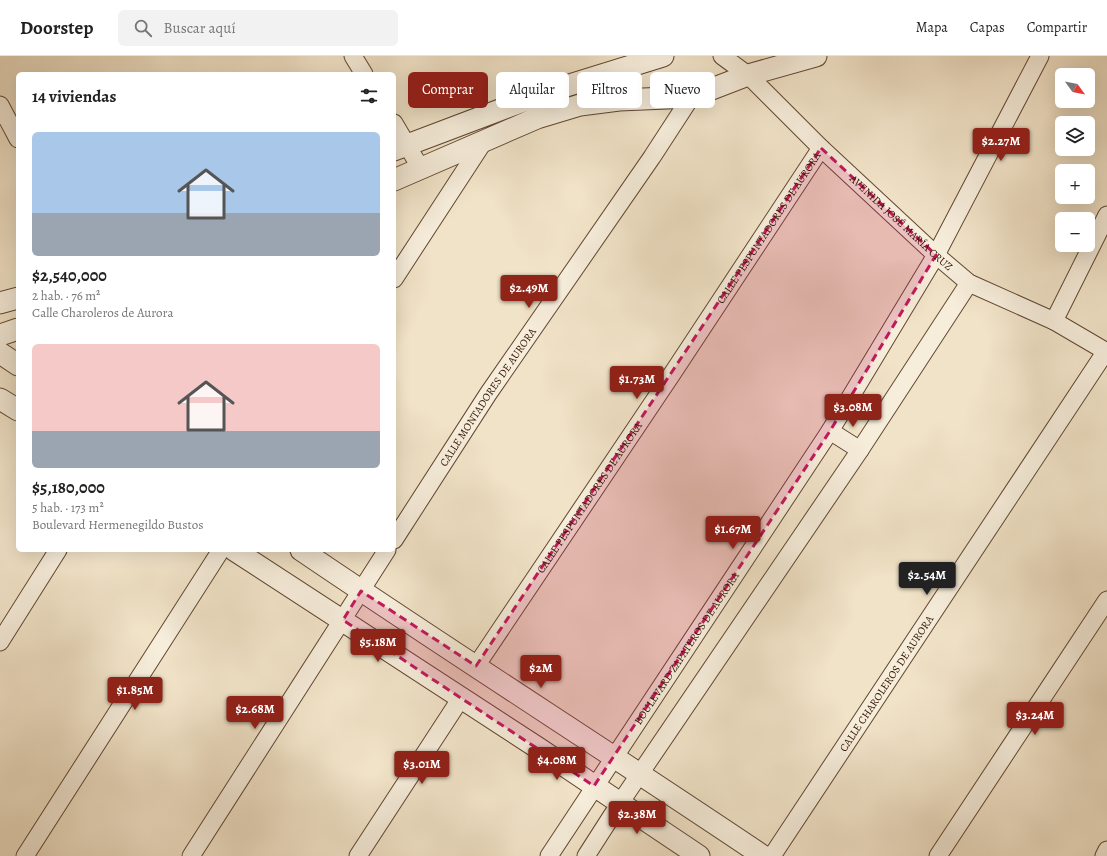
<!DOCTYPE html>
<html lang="es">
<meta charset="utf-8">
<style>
:root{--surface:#fff;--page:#f2f2f2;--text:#222;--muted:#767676;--line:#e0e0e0;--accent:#8f2418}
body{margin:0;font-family:Alegreya,serif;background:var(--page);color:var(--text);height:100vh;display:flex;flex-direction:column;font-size:15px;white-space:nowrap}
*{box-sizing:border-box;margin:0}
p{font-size:13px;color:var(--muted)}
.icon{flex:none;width:22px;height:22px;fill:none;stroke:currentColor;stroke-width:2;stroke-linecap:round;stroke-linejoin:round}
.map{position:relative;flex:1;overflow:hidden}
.drawer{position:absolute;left:16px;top:16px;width:380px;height:480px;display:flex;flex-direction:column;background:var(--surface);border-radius:6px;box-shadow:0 4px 16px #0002}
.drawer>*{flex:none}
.guide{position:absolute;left:408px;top:16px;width:380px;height:36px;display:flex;gap:8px}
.needle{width:26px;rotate:123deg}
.fabs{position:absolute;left:1055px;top:12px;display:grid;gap:8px}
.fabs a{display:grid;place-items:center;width:40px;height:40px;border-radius:6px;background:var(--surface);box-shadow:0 4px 16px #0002;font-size:20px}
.price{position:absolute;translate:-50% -34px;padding:0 9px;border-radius:4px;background:var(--accent);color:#fff;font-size:13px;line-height:26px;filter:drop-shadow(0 1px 2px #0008)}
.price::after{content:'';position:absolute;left:50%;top:24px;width:12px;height:9px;margin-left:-6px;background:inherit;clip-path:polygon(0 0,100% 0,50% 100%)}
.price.on{background:#222;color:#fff}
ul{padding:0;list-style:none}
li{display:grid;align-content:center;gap:8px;height:212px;padding:0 16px}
li span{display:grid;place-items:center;height:124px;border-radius:6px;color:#555}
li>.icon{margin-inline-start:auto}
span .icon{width:72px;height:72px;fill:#fffc;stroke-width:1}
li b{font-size:17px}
h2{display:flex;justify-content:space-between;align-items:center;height:48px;padding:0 16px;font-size:17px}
.pill{padding:0 14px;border-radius:6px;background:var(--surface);box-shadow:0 4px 16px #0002;font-size:14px;line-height:36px}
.pill.on{background:var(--accent);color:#fff}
header{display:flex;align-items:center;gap:24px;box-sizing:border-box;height:56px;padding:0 20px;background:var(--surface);border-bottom:1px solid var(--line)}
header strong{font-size:19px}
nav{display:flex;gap:22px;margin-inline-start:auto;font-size:14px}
.search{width:280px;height:36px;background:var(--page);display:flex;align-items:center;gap:10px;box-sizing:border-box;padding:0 14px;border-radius:6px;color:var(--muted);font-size:15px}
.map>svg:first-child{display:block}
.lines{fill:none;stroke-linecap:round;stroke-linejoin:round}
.minor-casing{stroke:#614732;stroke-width:19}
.tertiary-casing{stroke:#614732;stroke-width:23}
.minor{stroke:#f6eddb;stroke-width:17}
.tertiary{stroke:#f6eddb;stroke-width:21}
.marked{fill:#c2185b;fill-opacity:0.2;stroke:#c2185b;stroke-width:3;stroke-dasharray:8 5;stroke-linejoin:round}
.labels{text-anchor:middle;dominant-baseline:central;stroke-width:3;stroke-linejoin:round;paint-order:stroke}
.street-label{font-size:11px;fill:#311300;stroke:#f6eddb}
</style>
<header>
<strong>Doorstep</strong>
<div class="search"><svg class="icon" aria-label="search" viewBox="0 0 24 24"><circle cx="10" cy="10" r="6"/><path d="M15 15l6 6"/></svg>Buscar aquí</div>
<nav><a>Mapa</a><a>Capas</a><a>Compartir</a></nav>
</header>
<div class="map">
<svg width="1107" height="800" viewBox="0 0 1107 800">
<rect width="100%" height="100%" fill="#f1e3c8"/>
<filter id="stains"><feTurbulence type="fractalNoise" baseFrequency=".005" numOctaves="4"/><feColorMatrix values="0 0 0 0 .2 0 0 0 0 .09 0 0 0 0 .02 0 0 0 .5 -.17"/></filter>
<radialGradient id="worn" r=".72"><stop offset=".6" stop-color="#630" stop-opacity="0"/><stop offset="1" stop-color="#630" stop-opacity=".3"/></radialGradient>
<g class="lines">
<!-- minor casing -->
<g class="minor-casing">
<g id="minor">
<path d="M353,0L364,18"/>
<path id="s1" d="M722,0L748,19L821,92L936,199L969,227L1054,265L1107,296"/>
<path d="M0,49L18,83"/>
<path d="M394,67L421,113"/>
<path d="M394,223L484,85"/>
<path d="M1054,265L1107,159"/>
<path d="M830,375L860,394"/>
<path id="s2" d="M394,484L488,338L652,101L691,41"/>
<path d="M0,586L58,494"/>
<path id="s3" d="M476,610L672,318L821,92"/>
<path d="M25,800L221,494"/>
<path d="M191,800L387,494"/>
<path d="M358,800L461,642"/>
<path id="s4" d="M549,800L830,375L936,199L1040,0"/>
<path d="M586,800L620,747L860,394L969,227"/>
<path id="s5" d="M772,800L1106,295"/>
<path d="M938,800L1107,544"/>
<path d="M1104,800L1107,794"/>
</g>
</g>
<!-- tertiary casing -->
<g class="tertiary-casing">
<path id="tertiary" d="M394,94L550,35L663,0
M394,124L537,62L580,49L619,44L691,41L748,19L816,0
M0,247L18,242
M0,279L18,273
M0,297L18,309
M0,343L18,354
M234,494L538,692L699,800
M301,494C454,598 610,697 763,800"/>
</g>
<!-- minor -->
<use href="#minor" class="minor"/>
<!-- tertiary -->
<use href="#tertiary" class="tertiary"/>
</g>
<!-- marked area -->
<path class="marked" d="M821,92L936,199L830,375L594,730L343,564L361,535L476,610Z"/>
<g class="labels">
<!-- street labels -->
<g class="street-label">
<text stroke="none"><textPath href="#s1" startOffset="245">AVENIDA JOSÉ MARÍA CRUZ</textPath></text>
<text stroke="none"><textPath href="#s3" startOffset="527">CALLE PESPUNTADORES DE AURORA</textPath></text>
<text stroke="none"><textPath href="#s2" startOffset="171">CALLE MONTADORES DE AURORA</textPath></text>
<text stroke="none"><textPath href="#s3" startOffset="203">CALLE PESPUNTADORES DE AURORA</textPath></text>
<text stroke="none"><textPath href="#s4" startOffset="249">BOULEVARD ZAPATEROS DE AURORA</textPath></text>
<text stroke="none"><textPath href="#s5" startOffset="207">CALLE CHAROLEROS DE AURORA</textPath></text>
</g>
</g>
<rect width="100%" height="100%" filter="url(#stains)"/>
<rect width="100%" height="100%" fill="url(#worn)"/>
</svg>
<div class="fabs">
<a><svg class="needle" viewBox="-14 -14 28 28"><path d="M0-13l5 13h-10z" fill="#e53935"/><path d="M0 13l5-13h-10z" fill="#767676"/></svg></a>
<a><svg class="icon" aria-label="layers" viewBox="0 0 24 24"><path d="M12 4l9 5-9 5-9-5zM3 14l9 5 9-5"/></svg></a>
<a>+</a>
<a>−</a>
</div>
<b class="price" style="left:1001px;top:106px">$2.27M</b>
<b class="price" style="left:529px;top:253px">$2.49M</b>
<b class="price" style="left:637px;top:344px">$1.73M</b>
<b class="price" style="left:853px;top:372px">$3.08M</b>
<b class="price" style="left:733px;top:494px">$1.67M</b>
<b class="price on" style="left:927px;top:540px">$2.54M</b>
<b class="price" style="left:378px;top:607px">$5.18M</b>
<b class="price" style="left:541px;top:633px">$2M</b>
<b class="price" style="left:135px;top:655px">$1.85M</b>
<b class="price" style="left:255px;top:674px">$2.68M</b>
<b class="price" style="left:1035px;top:680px">$3.24M</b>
<b class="price" style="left:557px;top:725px">$4.08M</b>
<b class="price" style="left:422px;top:729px">$3.01M</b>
<b class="price" style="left:637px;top:779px">$2.38M</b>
<div class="guide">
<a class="pill on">Comprar</a>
<a class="pill">Alquilar</a>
<a class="pill">Filtros</a>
<a class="pill">Nuevo</a>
</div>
<section class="drawer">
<h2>14 viviendas<svg class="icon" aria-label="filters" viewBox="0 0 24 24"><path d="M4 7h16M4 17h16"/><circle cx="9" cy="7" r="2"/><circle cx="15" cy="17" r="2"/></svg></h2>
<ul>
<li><span style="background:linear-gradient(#a9c7e8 65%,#9aa5b1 0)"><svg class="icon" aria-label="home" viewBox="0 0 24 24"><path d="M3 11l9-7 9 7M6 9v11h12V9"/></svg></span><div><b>$2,540,000</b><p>2 hab. · 76 m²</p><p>Calle Charoleros de Aurora</p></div></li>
<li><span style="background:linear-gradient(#f6c9c9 70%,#9aa5b1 0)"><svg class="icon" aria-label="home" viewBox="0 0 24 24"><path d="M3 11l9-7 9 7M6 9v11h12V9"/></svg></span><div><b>$5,180,000</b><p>5 hab. · 173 m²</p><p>Boulevard Hermenegildo Bustos</p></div></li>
</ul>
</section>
</div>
